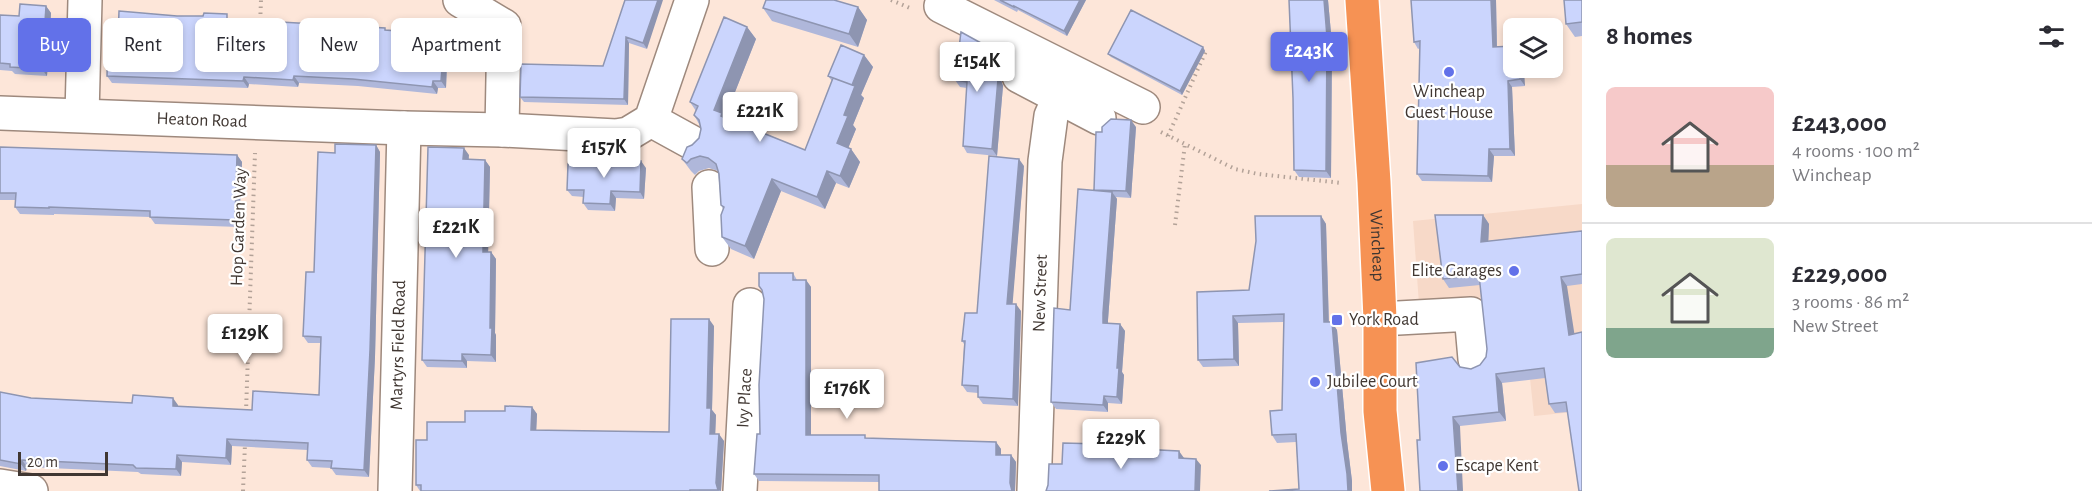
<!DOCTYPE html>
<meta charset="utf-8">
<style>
:root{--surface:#fff;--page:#f2f2f3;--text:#2b2b33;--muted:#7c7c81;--line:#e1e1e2;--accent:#6271e9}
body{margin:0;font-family:"Alegreya Sans",sans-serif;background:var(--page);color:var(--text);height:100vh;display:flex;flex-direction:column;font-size:22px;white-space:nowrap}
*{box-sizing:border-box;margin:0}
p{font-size:20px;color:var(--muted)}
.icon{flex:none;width:33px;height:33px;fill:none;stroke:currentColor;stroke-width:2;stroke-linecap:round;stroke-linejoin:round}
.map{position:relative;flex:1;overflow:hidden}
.sheet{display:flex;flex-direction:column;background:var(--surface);width:510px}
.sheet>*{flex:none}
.guide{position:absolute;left:18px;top:18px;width:570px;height:54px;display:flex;gap:12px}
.buttons{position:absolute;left:1503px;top:18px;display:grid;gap:12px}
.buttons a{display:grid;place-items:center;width:60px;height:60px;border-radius:9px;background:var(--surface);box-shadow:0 3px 9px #0003;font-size:30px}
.scale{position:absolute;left:18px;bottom:15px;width:90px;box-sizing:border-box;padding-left:6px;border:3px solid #403732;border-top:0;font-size:16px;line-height:21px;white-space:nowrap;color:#403732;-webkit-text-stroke:4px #fff;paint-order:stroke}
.price{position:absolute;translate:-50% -51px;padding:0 14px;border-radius:6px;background:#fff;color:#222;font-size:20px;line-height:39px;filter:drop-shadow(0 2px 3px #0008)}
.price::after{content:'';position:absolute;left:50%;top:36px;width:18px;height:14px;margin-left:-9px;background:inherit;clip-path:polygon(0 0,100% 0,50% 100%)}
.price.on{background:var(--accent);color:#fff}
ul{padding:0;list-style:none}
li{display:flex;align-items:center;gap:18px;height:150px;padding:0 24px}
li+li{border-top:2px solid var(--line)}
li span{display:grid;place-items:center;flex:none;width:168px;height:120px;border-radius:9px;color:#555}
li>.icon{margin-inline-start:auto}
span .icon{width:72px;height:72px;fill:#fffc;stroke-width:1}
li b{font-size:26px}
h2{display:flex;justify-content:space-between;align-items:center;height:72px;padding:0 24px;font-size:26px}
.chip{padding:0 21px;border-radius:9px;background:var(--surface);box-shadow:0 3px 9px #0003;font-size:21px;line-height:54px}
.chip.on{background:var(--accent);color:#fff}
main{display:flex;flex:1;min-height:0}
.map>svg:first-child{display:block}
.built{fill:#f7d9c8}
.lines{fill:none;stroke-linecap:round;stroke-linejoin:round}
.minor-casing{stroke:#9e897d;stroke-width:36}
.highway-casing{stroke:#fff;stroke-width:36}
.path{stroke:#b3a298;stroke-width:4;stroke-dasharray:1.5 4.5;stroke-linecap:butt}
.minor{stroke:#fff;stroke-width:33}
.highway{stroke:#f69254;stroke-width:33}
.wall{fill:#afb7da}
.shaded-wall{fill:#8e95b1}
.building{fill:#cbd5fd;stroke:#8e95b1;stroke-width:1.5}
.poi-dot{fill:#6271e9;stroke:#fff;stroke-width:2}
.labels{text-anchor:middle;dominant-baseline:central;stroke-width:4.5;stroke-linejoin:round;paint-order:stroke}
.poi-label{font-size:18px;fill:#403732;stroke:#fff;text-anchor:start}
.street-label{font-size:18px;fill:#403732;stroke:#fff}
</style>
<main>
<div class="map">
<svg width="1582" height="491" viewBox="0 0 1582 491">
<rect width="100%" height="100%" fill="#fde6d9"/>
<!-- built -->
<path class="built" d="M1582,204V486L1573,412L1534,416L1521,293L1419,304L1413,221Z"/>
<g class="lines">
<!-- minor casing -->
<g class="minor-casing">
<g id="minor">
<path d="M460,0L504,26L502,130"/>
<path d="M941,6L1143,107"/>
<path d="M1019,76L1099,118"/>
<path id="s1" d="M0,113L404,128L502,130L616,136L628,134L651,120L692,0"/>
<path d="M82,115L85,0"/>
<path d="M651,120L691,142"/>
<path d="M709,187L712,249"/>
<path d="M1380,319L1471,314L1475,359"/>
<path d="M0,486L31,491"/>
<path id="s2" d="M395,491L404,128"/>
<path id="s3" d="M740,491L750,305"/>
<path id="s4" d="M1034,491L1045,161L1051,116L1071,72"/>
</g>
</g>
<!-- highway casing -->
<g class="highway-casing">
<g id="highway">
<path id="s5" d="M1362,0L1374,182L1380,319V411L1388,491"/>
</g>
</g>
<!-- path -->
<path class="path" d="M891,0L910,8
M260,26L261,0
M1161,132L1235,169L1258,174L1342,183
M1168,136L1206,51
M1175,225L1185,144
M246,412L255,153
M243,491L245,444"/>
<!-- minor -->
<use href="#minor" class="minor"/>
<!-- highway -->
<use href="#highway" class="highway"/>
</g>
<!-- wall -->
<path class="wall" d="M625,0L647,49L629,43L628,105L524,102L520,97L603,66Z
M994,0H1086L1067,36L1018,10L1017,12Z
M1289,0H1328L1332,44L1331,178L1299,177L1294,170L1293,98Z
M1411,0H1496L1497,47L1514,46L1525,86L1512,87L1515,156H1494L1492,182L1422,181L1417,174L1420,48L1418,49L1414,42Z
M1582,0V36L1575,37L1566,24Z
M46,6L51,13L47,76L15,74L12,71L0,70V15L19,16Z
M858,7L867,20L858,47L772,21L763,8Z
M177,16L387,31L402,38V51L443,55L447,62L446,88H438L437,94L358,86L299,83L298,87L249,84L248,88L112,83L107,76L118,37Z
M747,27L756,39L725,117L805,150L832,81L828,76L864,55L873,67L861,95L864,98L853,125L856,129L848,148L851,149L860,162L849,188L836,183L825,209L781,191L754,259L731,249L722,237L723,209L721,205L718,171L709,168L699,171L695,175L691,171L682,159L699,138L701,129L699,124L694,115L696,111L690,102Z
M981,43L986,50L985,60L997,61L1002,68L1000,77L1003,86L997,156L967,153L963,146L967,88L960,87L955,80Z
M1203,47L1205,51L1182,95L1111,57L1108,54Z
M1136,127L1131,198L1116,197L1117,199L1108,320V323L1120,324L1125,331L1122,372L1124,375L1122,404L1108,403V412L1056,409L1051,402L1094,190Z
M376,145L380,152L375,357L369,477L336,475L331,468L312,467L307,460L308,450L232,446L231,465L182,462L181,476L141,474L138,472L27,467L26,471L0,466V392L31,398L178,405V406L252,410L319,395L320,343H308L303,336L335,153Z
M0,147L237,155L242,162L239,227L155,224L150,217L54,214V215L20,214L15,207L16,200H0Z
M469,155V159L485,160L490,167L488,252H491L496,259L495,333L496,335V362L467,361V368L427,367L422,360Z
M1024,166L1012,304L1021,311L1018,406L983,404L978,397V393L967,392L962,385L964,344L962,341L977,313Z
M646,168L644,199L616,198L615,211L588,210L583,203L584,197L572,196L567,190Z
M1483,215L1489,224L1488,241L1582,231V284L1567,286L1568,412L1555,413L1549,404L1545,378L1502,383L1506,421L1460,426L1420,440L1460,367L1471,369L1480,365L1486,357L1487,349L1480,285L1449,288L1443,279Z
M1321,216L1326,224L1329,322L1337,330L1347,441L1352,481L1299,489L1296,442L1277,443L1272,435L1282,410L1284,322L1238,323L1239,366L1203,367L1198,360L1249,290Z
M793,273L797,280H806L811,287V435L868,438L996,442L1001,449V455H1011L1016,462L1015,491H879V482L759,481L754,474L760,434Z
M714,326L712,410L716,415L715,434L724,441L721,491H420L416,485L427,440L465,422L505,411L532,407L537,414L536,430L669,432Z"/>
<!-- shaded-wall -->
<path class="shaded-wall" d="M658,0H663L647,49L643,43Z
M1080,0H1086L1067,36L1064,31Z
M1324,0H1328L1332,44L1331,178L1326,171Z
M1491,0H1496L1497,54L1493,47Z
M46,6L51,13L47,76L42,69Z
M858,7L867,20L858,47L849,34Z
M747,27L756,39L724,120L714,110Z
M398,31L402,38L401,58L396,51Z
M626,37L629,43L628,105L624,99Z
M981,43L986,50L985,66L980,59Z
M1203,47L1205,51L1182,95L1180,91Z
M443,55L447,62L446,88L441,81Z
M864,55L873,67L861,95L864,98L853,125L856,129L845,156L837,143L852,85Z
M997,61L1002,68L1000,77L1003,86L997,156L992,149L995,70Z
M1520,68H1524L1525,86L1520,79Z
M294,76L299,83L298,87L293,80Z
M244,77L249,84L248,88L243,81Z
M433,81L438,88L437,94L432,87Z
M1508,81L1512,87L1515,156L1510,149Z
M1131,120L1136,127L1131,198L1126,191Z
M376,145L380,152L375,357L369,477L364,470Z
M464,148L469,155L468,166L463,159Z
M851,149L860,162L849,188L840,176Z
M1489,149L1494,156L1492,182L1488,176Z
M237,155L242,162L239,227L235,220Z
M1019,159L1024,166L1012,311L1007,304Z
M485,160L490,167L488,259L483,252Z
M641,161L646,168L644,199L640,192Z
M827,171L836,183L825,209L817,197Z
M772,179L781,191L754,259L745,246Z
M611,191L616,198L615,211L610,204Z
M1112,192L1117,199L1108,320V330L1103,323V313Z
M1483,215L1489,224L1488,251L1481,242Z
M1321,216L1326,224L1329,330L1324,322Z
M491,252L496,259L495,333L496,335V362L491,355L490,328Z
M1561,277L1567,286L1576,344L1569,335Z
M806,280L811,287V442L806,435Z
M1016,304L1021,311L1018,406L1013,399Z
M1233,316L1238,323L1239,366L1234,359Z
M709,319L714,326L712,410L716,415L715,441L710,434L707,408Z
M1332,322L1337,330L1347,441L1352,481V491H1348L1341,433Z
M1120,324L1125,331L1122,372L1124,375L1122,404L1117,397V368Z
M462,354L467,361V368L462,361Z
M1496,374L1502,383L1506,421L1499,412Z
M1104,396L1108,403V412L1103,405Z
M173,398L178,405V413L173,406Z
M532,407L537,414L536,437L531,430Z
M1453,417L1460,426L1463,491H1458Z
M719,434L724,441L721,491L718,490L716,483Z
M227,439L232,446L231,465L226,458Z
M996,442L1001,449V462L996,455Z
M1179,451L1184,458H1179Z
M177,455L182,462L181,476L176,469Z
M1011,455L1016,462L1015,491H1012L1010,483Z
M1196,459L1201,465L1200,491H1195Z
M22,460L27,467L26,471L21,464Z"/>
<!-- building -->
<path class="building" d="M625,0H658L643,43L626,37L624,99L520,97L521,64L603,66Z
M766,0H834L858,7L849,34L763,8Z
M1000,0H1080L1064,31L1014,6V7Z
M1289,0H1324L1327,37L1326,171L1294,170L1293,98Z
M1411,0H1491L1493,47L1514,46V68H1520V79L1508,81L1510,149H1489L1488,176L1417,174L1420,41L1414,42Z
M1564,0H1582V22L1566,24Z
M20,4L46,6L42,69L10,67V64L0,63V15L19,16Z
M1131,10L1203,47L1180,91L1108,54Z
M119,11L177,16H203L204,13L227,14V19L385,28V30L398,31L396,51L443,55L441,81H433L432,87L353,79L294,76L293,80L244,77L243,81L107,76L108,37H118Z
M724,17L747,27L714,110L722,113L721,116L805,150L833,78L855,86L844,115L848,116L837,143L851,149L840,176L827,171L817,197L772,179L745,246L722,237L721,215L724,207L721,205L719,174L716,164L708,158L700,156L691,159L687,163L682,159L687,147L692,145L699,138L701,129L699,120L694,115L698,106L690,102Z
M961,32L981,43L980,59L997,61L995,70L998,79L992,149L963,146L967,82L955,80Z
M841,45L864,55L852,85L828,76Z
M1111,119L1131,120L1126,191L1094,190L1096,132H1102V127Z
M335,144L376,145L370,350L364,470L331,468L332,461L307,460L308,443L227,439L226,458L177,455L176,469L136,468L133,465L22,460L21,464L0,460V392L31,398L132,403L133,395L173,398V406L252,410L253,391L319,395L321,337L303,336L306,272H314L318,152L335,153Z
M0,147L237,155L235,220L150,217V211L49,207V208L15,207L16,193H0Z
M428,147L464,148L463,159L485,160L483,252H491L490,328H492L491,355L462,354V361L422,360Z
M989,156L1019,159L1007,304H1016L1013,399L978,397V386L962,385L965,341H962L965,313H977Z
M584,158L641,161L640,192L611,191L610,204L583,203L584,190H567L568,164L584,165Z
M1078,189L1112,192L1103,313V323L1120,324L1117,368H1119L1117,397L1104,396L1103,405L1051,402L1054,308L1070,310Z
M1435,215H1483L1481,242L1582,231V274L1561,277L1569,335L1582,332V491H1579L1566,402L1549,404L1544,368L1496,374L1499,412L1453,417L1458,491H1420L1417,440H1420L1416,363L1452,357L1460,367L1471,369L1480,365L1486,357L1487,349L1479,275L1443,279Z
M1255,216H1321L1324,322H1332L1341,433L1347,474L1348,491H1269L1299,489L1296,434L1272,435L1270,411L1282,410L1284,314L1233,316L1234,359L1198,360L1197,292L1249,290L1256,241Z
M759,273H793V280H806V435H865V438L996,442V455H1011L1010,483L1012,491H879V475L754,474L757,434H760L759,385L764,299L762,290L759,286Z
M671,319H709L707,408H711L710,434H719L716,483L718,490H690V491H421V485H416V440H427V422H465V411H505V406L532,407L531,430L669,432Z
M1063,443L1100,444V447L1179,451V458L1196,459L1195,491H1046L1048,485L1049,464H1062Z"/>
<!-- markers -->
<g class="poi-dot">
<circle cx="1449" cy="72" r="6"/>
<circle cx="1514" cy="271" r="6"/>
<rect x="1331" y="314" width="12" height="12" rx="3"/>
<circle cx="1315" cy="382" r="6"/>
<circle cx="1443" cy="466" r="6"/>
</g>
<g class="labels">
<!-- poi labels -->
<g class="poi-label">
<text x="1449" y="92" text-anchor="middle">Wincheap<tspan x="1449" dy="21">Guest House</tspan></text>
<text x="1502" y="271" text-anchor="end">Elite Garages</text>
<text x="1349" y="320">York Road</text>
<text x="1327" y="382">Jubilee Court</text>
<text x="1455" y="466">Escape Kent</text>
</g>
<!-- street labels -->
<g class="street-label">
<text stroke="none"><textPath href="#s1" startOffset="202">Heaton Road</textPath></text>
<text transform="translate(239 227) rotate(-88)">Hop Garden Way</text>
<text stroke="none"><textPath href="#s5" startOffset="246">Wincheap</textPath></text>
<text stroke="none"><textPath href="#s4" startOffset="198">New Street</textPath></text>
<text stroke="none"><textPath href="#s2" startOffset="146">Martyrs Field Road</textPath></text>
<text stroke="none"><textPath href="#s3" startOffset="93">Ivy Place</textPath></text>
</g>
</g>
</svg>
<div class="buttons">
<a><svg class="icon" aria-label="layers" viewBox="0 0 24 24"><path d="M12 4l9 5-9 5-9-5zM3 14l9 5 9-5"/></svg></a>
</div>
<div class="scale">20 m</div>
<b class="price on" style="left:1309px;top:83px">£243K</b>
<b class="price" style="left:977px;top:93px">£154K</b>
<b class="price" style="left:760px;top:143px">£221K</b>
<b class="price" style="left:604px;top:179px">£157K</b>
<b class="price" style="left:456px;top:259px">£221K</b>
<b class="price" style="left:245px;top:365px">£129K</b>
<b class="price" style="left:847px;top:420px">£176K</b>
<b class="price" style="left:1121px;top:470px">£229K</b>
<div class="guide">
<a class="chip on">Buy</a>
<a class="chip">Rent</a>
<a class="chip">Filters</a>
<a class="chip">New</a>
<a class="chip">Apartment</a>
</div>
</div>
<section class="sheet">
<h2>8 homes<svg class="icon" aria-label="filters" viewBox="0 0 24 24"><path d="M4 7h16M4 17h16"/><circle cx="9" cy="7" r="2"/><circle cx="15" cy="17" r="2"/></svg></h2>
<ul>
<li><span style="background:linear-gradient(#f6c9c9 65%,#b9a48a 0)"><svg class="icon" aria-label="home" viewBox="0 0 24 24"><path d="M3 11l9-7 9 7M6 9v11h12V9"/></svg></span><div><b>£243,000</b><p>4 rooms · 100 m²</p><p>Wincheap</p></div></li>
<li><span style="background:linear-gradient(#dfe7d0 75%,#7fa58c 0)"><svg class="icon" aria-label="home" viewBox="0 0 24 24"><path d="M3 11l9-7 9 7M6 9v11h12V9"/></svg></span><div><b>£229,000</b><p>3 rooms · 86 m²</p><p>New Street</p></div></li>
</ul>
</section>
</main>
